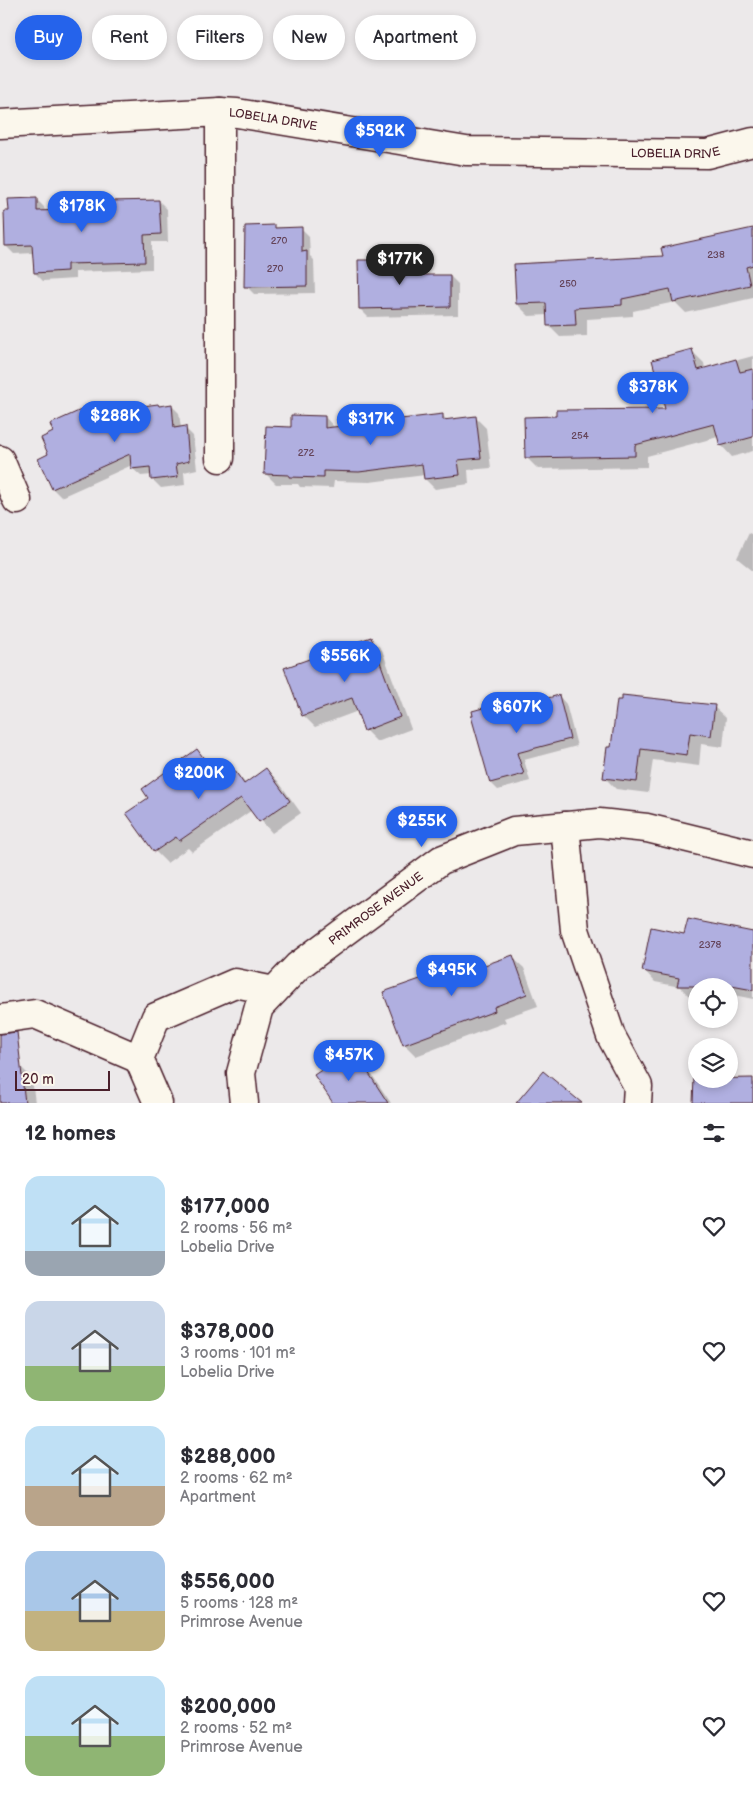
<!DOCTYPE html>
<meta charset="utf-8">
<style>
:root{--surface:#fff;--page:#f2f2f3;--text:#2b2b33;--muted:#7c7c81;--accent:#2563eb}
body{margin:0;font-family:"Balsamiq Sans",sans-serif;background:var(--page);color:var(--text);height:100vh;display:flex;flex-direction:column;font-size:19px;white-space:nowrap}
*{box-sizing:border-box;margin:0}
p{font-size:16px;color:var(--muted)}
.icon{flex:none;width:28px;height:28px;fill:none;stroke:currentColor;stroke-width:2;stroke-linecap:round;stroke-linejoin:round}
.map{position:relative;height:1103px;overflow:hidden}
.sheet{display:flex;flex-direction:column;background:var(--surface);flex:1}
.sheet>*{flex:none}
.hud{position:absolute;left:15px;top:15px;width:500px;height:45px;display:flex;gap:10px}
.tools{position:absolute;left:688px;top:978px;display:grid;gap:10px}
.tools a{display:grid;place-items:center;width:50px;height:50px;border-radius:50%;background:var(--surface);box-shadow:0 2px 8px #0003;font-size:25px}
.scale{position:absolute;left:15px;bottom:12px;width:95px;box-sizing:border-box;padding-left:5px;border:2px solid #4a1f2b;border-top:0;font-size:14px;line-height:18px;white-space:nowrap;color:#4a1f2b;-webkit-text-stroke:4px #fbf7ec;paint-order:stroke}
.price{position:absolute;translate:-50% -42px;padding:0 11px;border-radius:18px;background:var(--accent);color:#fff;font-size:16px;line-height:32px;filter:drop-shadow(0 1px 2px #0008)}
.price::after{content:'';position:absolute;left:50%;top:30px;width:15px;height:11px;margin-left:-8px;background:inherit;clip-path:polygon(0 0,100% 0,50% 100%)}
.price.active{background:#222;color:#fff}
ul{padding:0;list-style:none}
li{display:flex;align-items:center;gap:15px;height:125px;padding:0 25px}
li span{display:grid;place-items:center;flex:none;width:140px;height:100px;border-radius:15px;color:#555}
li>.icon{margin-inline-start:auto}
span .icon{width:60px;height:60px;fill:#fffc;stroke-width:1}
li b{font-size:21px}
h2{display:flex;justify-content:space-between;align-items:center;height:60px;padding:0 25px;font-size:21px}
.tag{padding:0 18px;border-radius:22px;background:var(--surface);box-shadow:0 2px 8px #0003;font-size:18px;line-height:45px}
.tag.active{background:var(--accent);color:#fff}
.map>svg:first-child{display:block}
.shadow{fill:#0003}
.building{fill:#b0afe0;stroke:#4a1f2b}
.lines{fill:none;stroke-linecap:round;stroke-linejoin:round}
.minor-casing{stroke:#4a1f2b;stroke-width:31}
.minor{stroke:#fbf7ec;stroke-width:28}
.labels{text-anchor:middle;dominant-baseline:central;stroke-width:4;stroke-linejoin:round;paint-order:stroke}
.number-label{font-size:10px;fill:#644358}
.street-label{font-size:12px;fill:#4a1f2b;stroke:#fbf7ec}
</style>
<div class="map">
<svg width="753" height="1103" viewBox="0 0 753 1103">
<rect width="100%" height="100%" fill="#ece9ea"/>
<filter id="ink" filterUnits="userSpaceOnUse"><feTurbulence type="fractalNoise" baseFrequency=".02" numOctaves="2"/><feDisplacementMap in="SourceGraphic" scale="10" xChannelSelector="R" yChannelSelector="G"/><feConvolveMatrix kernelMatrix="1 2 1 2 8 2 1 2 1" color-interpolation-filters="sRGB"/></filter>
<g filter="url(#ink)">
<!-- shadow -->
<path class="shadow" d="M36,199L44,207L45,212L111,209L159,201L167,209L168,242H152V269L75,272V279L43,281L35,273L34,253L14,254L6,246L10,212Z
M246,227L301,228L309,236L310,256L314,260L315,293L254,294L246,286Z
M753,232V298L686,313L675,302L633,311V316L587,319V336L560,337L548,325V315L529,316L517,304L665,258Z
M418,261L426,269V276H450L458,284V315L368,317L360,309Z
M692,351L704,363L705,369L753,356V451L732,457L721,445L718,437L647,456V467L538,469L526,457L667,410Z
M171,405L179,413L181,428H185L193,436L197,469L184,472L185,485L161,488L153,480L152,475L141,476L132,468V465L61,497L53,489L39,460L50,455L55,432L81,411L85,415Z
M442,415L448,421L476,418L486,428L491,468L468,470L469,484L435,489L425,479V475L370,482L334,481L333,488L300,487L298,484H276L265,473L292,428L325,417L335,428Z
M749,533L753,535V571L737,558Z
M371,638L382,650L411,729L377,742L365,730L358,711L315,727L303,715Z
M559,696L566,704L577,746L524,760L530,781L498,790L491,783L505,703L511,709Z
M623,701L714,707L726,718L723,747L701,744L699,766L653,760L648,793L616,789L604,777Z
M197,751L209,762L220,778L233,769L246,784L266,769L278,781L301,813L272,833L252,810L192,852L188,848L167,863L155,851L128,814L150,798Z
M753,933V999L729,994V986H696V998L690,997L680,987L655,982L644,970L685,935Z
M512,957L524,968L538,1006L504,1018L506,1022L416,1056L404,1044L424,978L459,960L468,968L477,965L480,968Z
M352,1051L364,1063L391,1103H335L316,1075Z
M20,1066L32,1078L35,1103H0V1069Z"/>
<!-- building -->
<path class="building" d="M37,198V211L110,208L109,201L159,200L161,234L144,235L145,262L67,264V271L34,273L32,245L5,246L4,211H9L8,199Z
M275,225V228L302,227V252L307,251V286L244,287L245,226Z
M753,228V265L746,267L750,285L673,302L670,289L622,299V305L575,308L576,325L547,326L546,303L516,304L514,264L663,256L661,248Z
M358,260H418L419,275H450V307L359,309Z
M692,349L698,370L736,359L740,372L753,369V437L720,446L714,424L635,445V456L525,458L524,417L556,416V410L665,409L652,360Z
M158,404L159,406L172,404L174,428L186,426L189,461L176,464L178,477L151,480L150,467L131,469L130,454L52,489L38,459L48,454L41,438L53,432L50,424L81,410L83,414Z
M443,414V420L476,416L481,458L458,460L460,475L424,479L422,464L359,472L324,471V478L289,477V475L264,474L266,426L291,427V415L325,416V428Z
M371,637L400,717L364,731L352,698L302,716L284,668Z
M559,695L570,739L517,753L524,774L490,783L471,716H473L472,711L505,702L507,709Z
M622,695L715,705L711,736L690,733L687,755L641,749L637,782L603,778L607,747H611L617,700H622Z
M197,749L218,778L233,768L244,784L266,768L290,801L259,822L241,798L179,841L176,837L154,852L126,813L148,798L142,789Z
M688,919L753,932V990L710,982V986H677L679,978L642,971L651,927L684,934Z
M513,955L527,994L494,1007L495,1011L403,1045L383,992L423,978L421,973L460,959L463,969L477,964L479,967Z
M17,1032L25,1103H0V1034Z
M353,1049L388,1103H333L314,1075Z
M543,1071L582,1103H516Z
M694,1077H696V1079L753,1078V1103H693Z"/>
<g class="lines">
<!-- minor casing -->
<g class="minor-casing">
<g id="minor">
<path id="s1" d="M0,124L220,112L237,113L466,151L707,154L753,142"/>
<path d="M220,458V112"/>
<path d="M0,460L17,500"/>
<path d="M565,826L575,930L611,1036L638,1086L637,1103"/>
<path d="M0,1019L35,1014L139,1059"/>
<path d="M158,1103L139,1059L156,1017L235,983L274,991"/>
<path id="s2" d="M244,1103L241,1073L259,1007L298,966L441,860L514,831L599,823L647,828L753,854"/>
</g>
</g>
<!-- minor -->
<use href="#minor" class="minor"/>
</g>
</g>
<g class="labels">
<!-- number labels -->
<g class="number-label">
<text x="279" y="241">270</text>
<text x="716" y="255">238</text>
<text x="275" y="269">270</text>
<text x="568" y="284">250</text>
<text x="580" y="436">254</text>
<text x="306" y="453">272</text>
<text x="710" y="945">2378</text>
</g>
<!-- street labels -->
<g class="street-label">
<text stroke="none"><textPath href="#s1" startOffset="274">LOBELIA DRIVE</textPath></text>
<text stroke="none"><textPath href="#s1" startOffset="679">LOBELIA DRIVE</textPath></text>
<text stroke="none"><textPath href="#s2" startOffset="252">PRIMROSE AVENUE</textPath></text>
</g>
</g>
</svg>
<div class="tools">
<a><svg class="icon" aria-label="locate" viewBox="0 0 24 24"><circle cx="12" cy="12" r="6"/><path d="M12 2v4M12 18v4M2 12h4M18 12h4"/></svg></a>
<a><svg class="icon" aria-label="layers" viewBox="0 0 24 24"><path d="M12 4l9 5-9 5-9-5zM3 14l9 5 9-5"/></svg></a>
</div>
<div class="scale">20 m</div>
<b class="price" style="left:380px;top:158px">$592K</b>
<b class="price" style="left:82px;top:233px">$178K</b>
<b class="price active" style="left:400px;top:286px">$177K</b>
<b class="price" style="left:653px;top:414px">$378K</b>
<b class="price" style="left:115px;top:443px">$288K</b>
<b class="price" style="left:371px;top:446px">$317K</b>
<b class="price" style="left:345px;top:683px">$556K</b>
<b class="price" style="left:517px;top:734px">$607K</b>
<b class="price" style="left:199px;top:800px">$200K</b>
<b class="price" style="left:422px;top:848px">$255K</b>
<b class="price" style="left:452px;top:997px">$495K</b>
<b class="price" style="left:349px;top:1082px">$457K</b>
<div class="hud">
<a class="tag active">Buy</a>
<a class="tag">Rent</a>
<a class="tag">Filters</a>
<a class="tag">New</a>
<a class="tag">Apartment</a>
</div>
</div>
<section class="sheet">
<h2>12 homes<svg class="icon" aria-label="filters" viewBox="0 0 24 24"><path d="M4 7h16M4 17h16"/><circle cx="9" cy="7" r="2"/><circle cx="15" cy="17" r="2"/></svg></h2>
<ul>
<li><span style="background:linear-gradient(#bfe0f5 75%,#9aa5b1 0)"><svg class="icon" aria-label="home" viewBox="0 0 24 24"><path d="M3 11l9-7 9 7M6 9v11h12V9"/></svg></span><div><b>$177,000</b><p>2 rooms · 56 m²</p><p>Lobelia Drive</p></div><svg class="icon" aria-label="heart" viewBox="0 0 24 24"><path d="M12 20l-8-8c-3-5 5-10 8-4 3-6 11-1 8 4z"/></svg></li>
<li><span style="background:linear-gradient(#c9d6e8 65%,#8fb573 0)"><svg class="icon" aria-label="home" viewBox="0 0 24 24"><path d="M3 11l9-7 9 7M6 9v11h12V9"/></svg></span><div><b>$378,000</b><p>3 rooms · 101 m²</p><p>Lobelia Drive</p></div><svg class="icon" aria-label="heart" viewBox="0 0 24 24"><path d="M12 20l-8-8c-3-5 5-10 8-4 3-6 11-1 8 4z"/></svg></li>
<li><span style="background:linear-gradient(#bfe0f5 60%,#b9a48a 0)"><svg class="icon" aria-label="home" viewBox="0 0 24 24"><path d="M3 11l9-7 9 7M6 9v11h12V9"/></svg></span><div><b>$288,000</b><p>2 rooms · 62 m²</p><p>Apartment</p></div><svg class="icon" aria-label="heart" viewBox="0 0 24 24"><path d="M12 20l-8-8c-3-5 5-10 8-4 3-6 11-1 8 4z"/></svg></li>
<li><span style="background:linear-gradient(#a9c7e8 60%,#c2b280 0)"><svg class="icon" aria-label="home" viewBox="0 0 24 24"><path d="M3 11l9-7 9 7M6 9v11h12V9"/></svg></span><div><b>$556,000</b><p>5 rooms · 128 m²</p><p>Primrose Avenue</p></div><svg class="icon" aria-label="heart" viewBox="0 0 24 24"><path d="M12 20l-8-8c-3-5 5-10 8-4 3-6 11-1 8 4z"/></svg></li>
<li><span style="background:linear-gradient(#bfe0f5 60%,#8fb573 0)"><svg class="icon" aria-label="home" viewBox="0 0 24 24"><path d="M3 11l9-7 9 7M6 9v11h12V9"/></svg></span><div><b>$200,000</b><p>2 rooms · 52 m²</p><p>Primrose Avenue</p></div><svg class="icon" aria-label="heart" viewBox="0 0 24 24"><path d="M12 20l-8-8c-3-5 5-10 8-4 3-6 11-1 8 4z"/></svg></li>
</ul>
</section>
